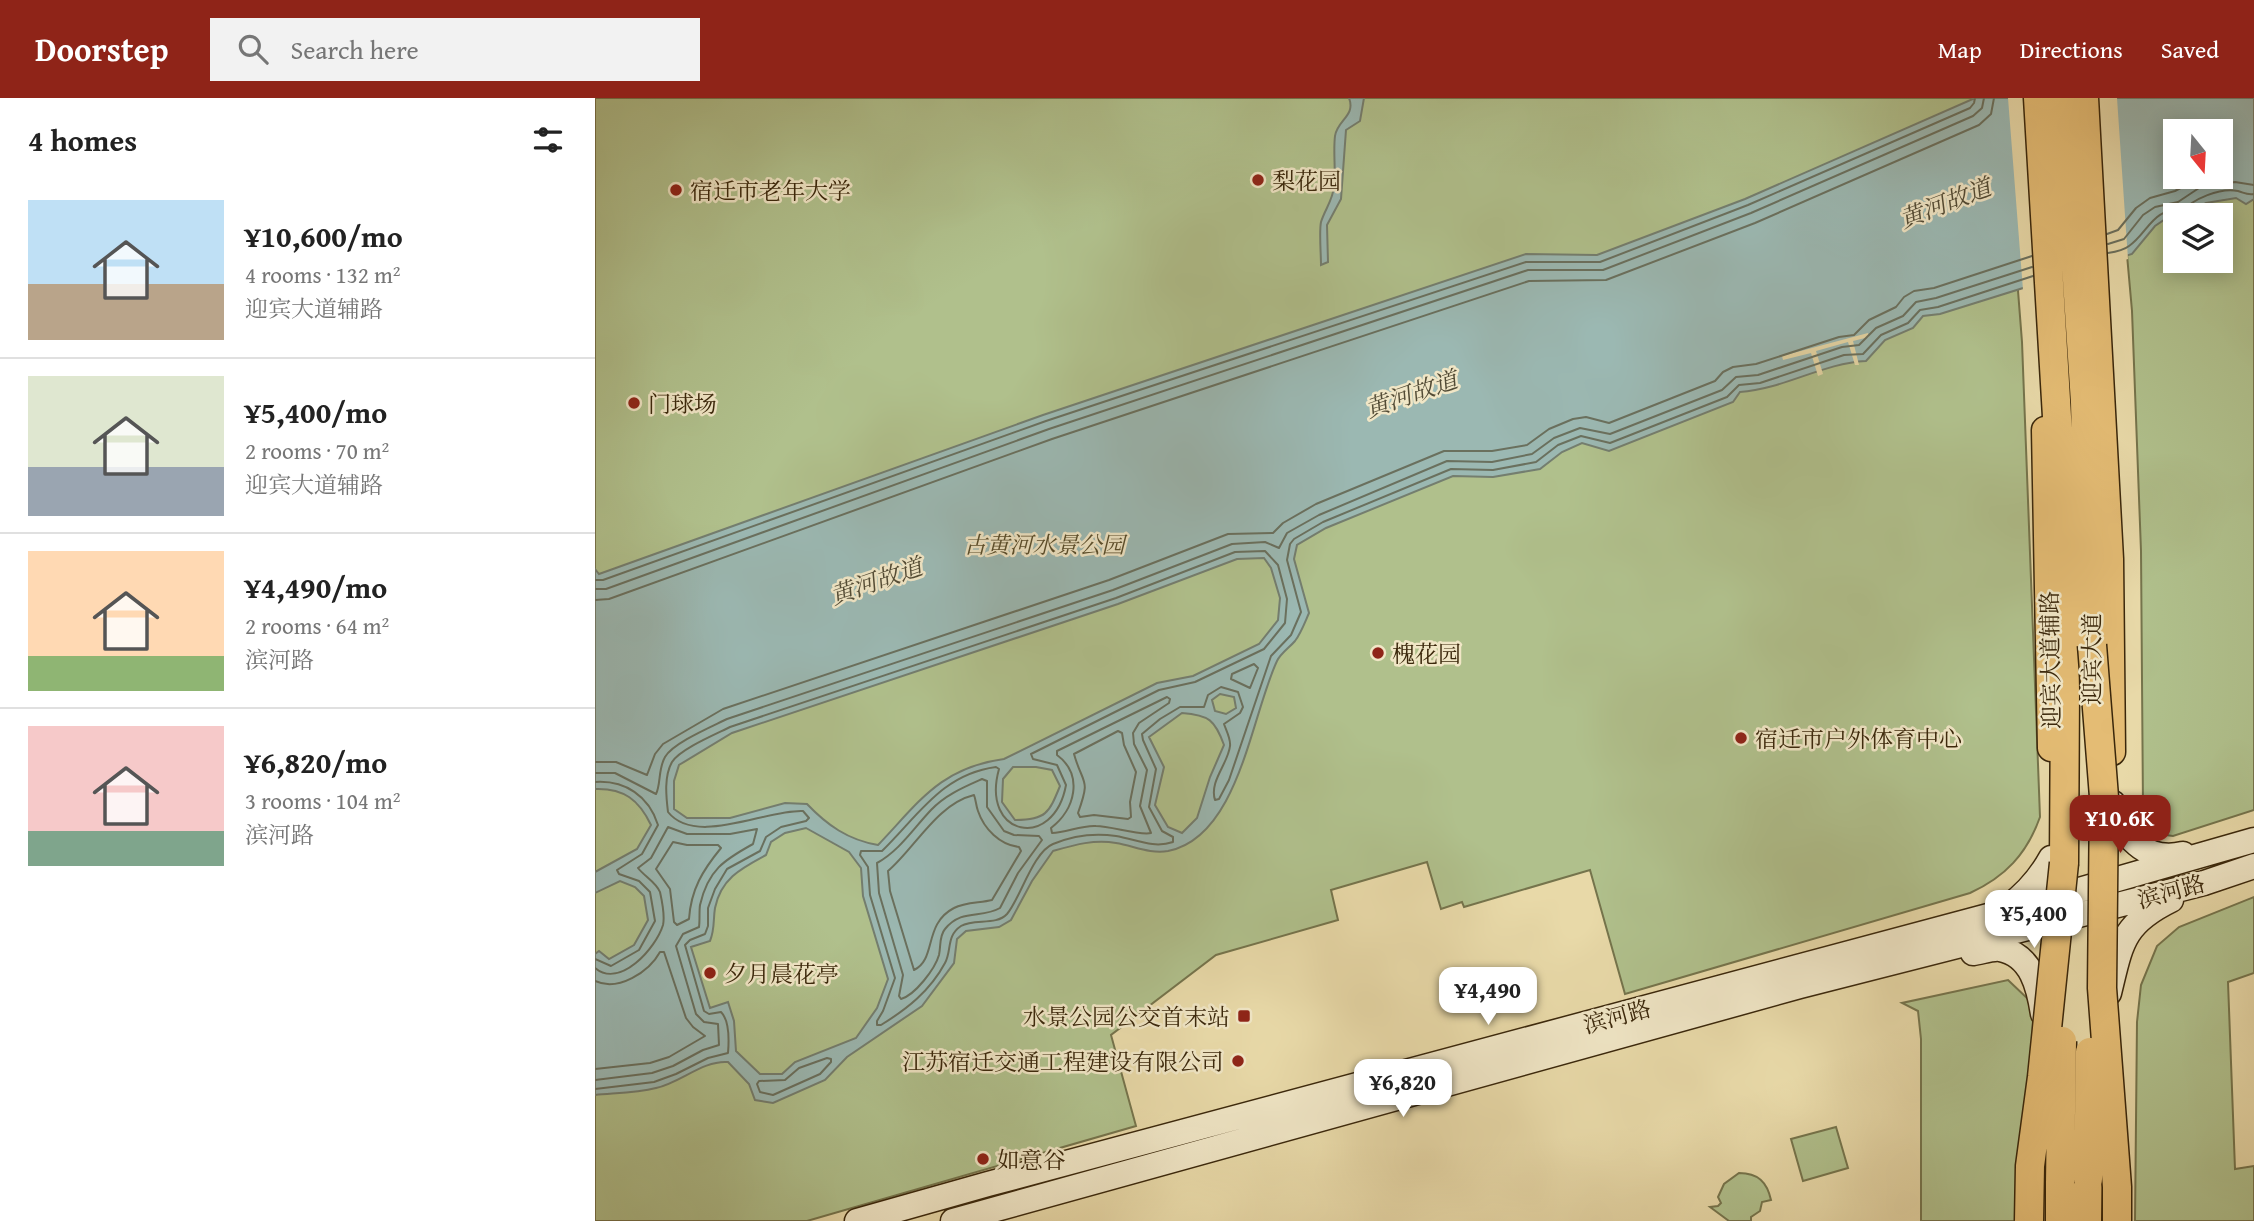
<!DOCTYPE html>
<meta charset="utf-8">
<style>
:root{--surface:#fff;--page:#f2f2f2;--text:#222;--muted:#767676;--line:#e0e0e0;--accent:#8f2418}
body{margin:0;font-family:"Gentium Book Plus","Noto Serif SC",serif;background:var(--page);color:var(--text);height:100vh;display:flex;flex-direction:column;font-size:26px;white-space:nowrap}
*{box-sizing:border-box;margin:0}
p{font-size:23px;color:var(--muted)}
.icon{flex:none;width:38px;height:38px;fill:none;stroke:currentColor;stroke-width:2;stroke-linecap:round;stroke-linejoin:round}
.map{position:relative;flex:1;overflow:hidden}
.panel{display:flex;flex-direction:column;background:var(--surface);width:595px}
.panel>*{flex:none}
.needle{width:46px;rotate:162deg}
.buttons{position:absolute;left:1568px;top:21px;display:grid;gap:14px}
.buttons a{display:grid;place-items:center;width:70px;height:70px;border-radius:0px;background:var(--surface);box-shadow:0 4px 18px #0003;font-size:35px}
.price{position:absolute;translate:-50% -60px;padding:0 16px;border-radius:14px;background:#fff;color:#222;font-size:23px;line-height:46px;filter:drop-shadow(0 2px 4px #0008)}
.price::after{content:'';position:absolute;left:50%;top:42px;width:21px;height:16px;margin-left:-10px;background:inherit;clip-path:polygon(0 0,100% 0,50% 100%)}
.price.on{background:var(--accent);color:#fff}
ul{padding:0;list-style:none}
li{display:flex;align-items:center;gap:21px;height:175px;padding:0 28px}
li+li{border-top:2px solid var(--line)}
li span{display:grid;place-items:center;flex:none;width:196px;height:140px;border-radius:0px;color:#555}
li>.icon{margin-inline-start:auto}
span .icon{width:84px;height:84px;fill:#fffc;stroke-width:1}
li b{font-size:30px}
h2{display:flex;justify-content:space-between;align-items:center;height:84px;padding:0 28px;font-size:30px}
header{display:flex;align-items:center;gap:42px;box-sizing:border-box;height:98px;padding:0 35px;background:var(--accent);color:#fff}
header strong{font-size:33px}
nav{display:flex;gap:38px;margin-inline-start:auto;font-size:24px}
.search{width:490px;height:63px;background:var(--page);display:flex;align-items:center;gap:18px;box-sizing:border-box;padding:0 24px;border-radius:0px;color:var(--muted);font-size:26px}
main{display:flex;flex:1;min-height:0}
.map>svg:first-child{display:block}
.green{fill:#b0c08c;stroke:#75744c;stroke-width:2;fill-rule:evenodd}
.water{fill:#9bb8b2;stroke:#747e6f;stroke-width:2;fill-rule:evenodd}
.pier{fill:#e8d9a8}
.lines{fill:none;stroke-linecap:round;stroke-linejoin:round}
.shore{stroke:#6a705e;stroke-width:2}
.secondary-casing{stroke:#3a270b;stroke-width:27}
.primary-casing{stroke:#3a270b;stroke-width:29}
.trunk-casing{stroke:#3a270b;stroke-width:31}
.secondary{stroke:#f0e6c6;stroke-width:24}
.primary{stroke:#e4bc74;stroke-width:26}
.trunk{stroke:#e4bc74;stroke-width:28}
.trunk-bridge-casing{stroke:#3a270b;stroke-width:31;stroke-linecap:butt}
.trunk-bridge{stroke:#e4bc74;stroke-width:28}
.poi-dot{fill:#8f2418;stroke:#f0e6c6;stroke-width:2.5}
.labels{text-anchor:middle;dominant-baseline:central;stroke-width:5;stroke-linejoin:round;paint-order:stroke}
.poi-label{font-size:23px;fill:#3a270b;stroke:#f0e6c6;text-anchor:start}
.park-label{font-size:23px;font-style:italic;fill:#584d2b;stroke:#f0e6c6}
.street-label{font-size:23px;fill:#3a270b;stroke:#f0e6c6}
.water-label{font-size:24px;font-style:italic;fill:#524b35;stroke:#f0e6c6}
</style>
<header>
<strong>Doorstep</strong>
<div class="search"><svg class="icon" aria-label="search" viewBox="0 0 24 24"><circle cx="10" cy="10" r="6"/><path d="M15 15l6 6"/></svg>Search here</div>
<nav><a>Map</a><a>Directions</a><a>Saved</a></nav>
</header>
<main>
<section class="panel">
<h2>4 homes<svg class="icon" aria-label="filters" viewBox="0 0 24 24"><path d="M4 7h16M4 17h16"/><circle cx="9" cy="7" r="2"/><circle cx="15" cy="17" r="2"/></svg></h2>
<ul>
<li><span style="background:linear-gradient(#bfe0f5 60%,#b9a48a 0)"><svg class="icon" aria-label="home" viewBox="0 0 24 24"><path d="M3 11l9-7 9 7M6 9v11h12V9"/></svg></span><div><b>¥10,600/mo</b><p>4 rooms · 132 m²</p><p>迎宾大道辅路</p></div></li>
<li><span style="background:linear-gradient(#dfe7d0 65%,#9aa5b1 0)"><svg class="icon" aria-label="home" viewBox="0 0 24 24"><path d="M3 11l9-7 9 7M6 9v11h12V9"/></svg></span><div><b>¥5,400/mo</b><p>2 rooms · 70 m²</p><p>迎宾大道辅路</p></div></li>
<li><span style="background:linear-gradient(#ffd9b3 75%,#8fb573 0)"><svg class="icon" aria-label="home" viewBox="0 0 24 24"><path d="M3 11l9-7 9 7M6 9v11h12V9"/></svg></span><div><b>¥4,490/mo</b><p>2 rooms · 64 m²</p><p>滨河路</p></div></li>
<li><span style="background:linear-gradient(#f6c9c9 75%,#7fa58c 0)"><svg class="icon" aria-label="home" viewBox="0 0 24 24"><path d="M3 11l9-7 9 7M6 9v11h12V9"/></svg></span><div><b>¥6,820/mo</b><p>3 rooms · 104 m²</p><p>滨河路</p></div></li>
</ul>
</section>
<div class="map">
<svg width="1659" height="1123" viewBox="0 0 1659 1123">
<rect width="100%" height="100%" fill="#e8d9a8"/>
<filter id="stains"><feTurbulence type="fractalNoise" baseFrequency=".00286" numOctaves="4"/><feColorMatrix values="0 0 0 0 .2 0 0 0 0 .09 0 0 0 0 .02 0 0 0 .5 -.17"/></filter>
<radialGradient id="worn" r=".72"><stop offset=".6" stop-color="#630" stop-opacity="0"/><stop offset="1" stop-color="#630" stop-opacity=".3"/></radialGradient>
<!-- green -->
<path class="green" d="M0,0H1408L1427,244L1445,719C1432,756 1410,779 1375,795L1030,896L995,772L869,809L867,804L846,811L832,764L736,792L743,822L621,857L516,937L541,1028L212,1123H0Z
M1518,0H1659V712L1578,738L1556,735L1548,710L1546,453L1537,213ZM1580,33H1626V79H1580ZM1580,117H1626V163H1580Z
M1659,799V875L1633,884L1640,1071L1659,1068V1123H1540L1542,924L1546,887L1562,848L1584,829Z
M1413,882L1433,901L1438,917L1435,1123H1326V941L1323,913L1307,905Z
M1241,1029L1253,1070L1208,1083L1196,1041Z
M1144,1075C1163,1075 1172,1084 1176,1102L1167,1104L1165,1113L1156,1119V1123H1134L1115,1109L1123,1108L1126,1105L1123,1099L1129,1086Z"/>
<!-- water -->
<path class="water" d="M754,0H769L765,23L751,32L746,101L732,127L733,164L726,167C726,156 724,133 726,124C730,111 738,102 739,88C741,71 738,54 740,38C742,22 761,18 754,0Z
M1380,0H1659V101L1651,106L1641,100L1611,105L1594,115L1569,122L1560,128L1537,156L1345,216L1328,218L1318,230L1290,242L1271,263C1228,265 1189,291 1145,294L1138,304L1014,353L987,345L967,354L945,371L898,379L858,378L731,430L702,447L699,461L714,515C710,524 706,535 700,543C694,550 686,555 682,563C656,618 644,739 573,753C555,756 539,748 521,745C499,741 479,747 458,753L437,783L416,822L404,829L371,833L362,841L359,865L327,908L252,959L230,982L178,1005L160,1002L154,986L133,964C108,962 85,985 61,990C41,995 20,995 0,997V856L4,853L14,861L39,847L53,822L49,798L40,789L25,783L0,795V774L42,751L56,727C44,702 29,690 0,691V471L4,476L448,317L931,156L1002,157L1150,101ZM1580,33H1626V79H1580ZM669,460L676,470L685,500L683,522L664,546L598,578L562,585L409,661C345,670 325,703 283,747C253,742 232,727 212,706L190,705L135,720H92L79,711V683L84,667L137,635L523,506L642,461ZM625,596L639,599L641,610L631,616L620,613L617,602ZM587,615C614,617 620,622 629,647L615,679L602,720L587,735L573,729L560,707L569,669L554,639ZM418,669H441L457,672L465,688C454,715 451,722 420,722L407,704L408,681ZM211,730L254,754L266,770L268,798L293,881L282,910L261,940L200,964L187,976H165L141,953L139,923L133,904L115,910L96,849L115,843C120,831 118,822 120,810C126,780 147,770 171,757L176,744L190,735Z"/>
<!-- pier -->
<path class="pier" d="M1413,0H1522L1533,161L1428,192Z
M1273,235L1274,239L1258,243L1264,267H1260L1253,244L1221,253L1228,276L1223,278L1216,255L1188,262L1187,258Z"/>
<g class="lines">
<!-- shore -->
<path class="shore" d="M1512,136L1523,132L1541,110L1555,100L1580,93L1606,79
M1513,146L1529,141L1548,117L1560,109L1583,104L1604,90L1640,84L1659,87
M1513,155C1520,154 1529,152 1534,148C1553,135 1559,107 1587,114C1597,101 1626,89 1643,93C1650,95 1651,97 1659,96
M0,482H8L451,323L931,164H1005L1153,107L1375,10L1379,5L1380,0
M0,491H11L454,331L933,172H1008L1156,115L1378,18L1387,10L1389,0
M0,502L14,501L457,341L934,183L1011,182L1160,125L1384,27L1396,16L1399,0
M659,566L663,570L655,590L636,581L637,576Z
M572,599L575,601L574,605L544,625L538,635L539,646L552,672L545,708L556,735C545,738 516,728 501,728C486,727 471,735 457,735L456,730C480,712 489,677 462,657V653Z
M523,633L527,635L529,647L541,674L535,704L536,719L533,721L499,717L485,719L483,715C496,679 488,688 479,656Z
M0,664H21L52,677L60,656L68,646L128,611L514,482L633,436L678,435L688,425L721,406L849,353H897L932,347L954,331L978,321L991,319L1014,325L1120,283L1128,274L1138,269L1161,266L1244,239L1259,237L1274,222L1301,209L1309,199L1319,193L1339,190L1437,158
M0,675H20L61,696C66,686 63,671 70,659C78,645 116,629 132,621L518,492L637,446L670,444L684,450L692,435L724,417L852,363L897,364L937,356L959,340L985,330L1015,336L1127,292L1141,279L1163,277L1247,249L1264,247L1281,230L1308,218L1321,204L1341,200L1437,169
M387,681L392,683V709L409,733L419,737L444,738L447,742L423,775L405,810C386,821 367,810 350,831C344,838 346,848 344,857C340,871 320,897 306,901L304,898L308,877L284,795L282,765C304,753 318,731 336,712C350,697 369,689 387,681Z
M0,684C30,682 54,698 63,727L47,756L22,772L24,776L44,783L55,794L60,823L44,852L16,868L0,861
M379,697C381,702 381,708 383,713C389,731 405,747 424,749L426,753L397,802C385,805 370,804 359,810C328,826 342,861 319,872L295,793L293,773C320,750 342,706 379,697Z
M78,744L92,747H123L126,750C108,772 96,791 94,821L82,827L79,824L75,791L61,771Z
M0,870C25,891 61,850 68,827C70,818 67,803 65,794C61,784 49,778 43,770L56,760L73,729L92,736H135L162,731L158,746C129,762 113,772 105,807C104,814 105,822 104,829L88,836L81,848L101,916L109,924L123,926L124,947L108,952L78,968L57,975L0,982
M0,883C23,894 54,874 65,854H69L91,920L98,929L110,938L74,959L55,965L0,971
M232,960L236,961V964L225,976L178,997L165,994L162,986L164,983L190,982L204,970Z
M0,991L59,984L81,976L113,960L133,955C134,943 135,923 126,914L114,916L109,913L90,847L95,842L110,836L113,828V810L120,791L132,771L165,753L171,739L186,729L211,723L214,720L208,713C171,711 101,749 73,714C71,698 69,678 77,664C85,651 121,636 135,629L521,500L640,454L670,453L683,467L692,501L690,525L669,551L600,584L564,592L436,656L438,661L462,667L471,687C459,753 385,739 404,671L401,669C347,676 323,718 287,753H266L265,757L273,769L275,797L300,880L288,913L282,923V927H286C312,911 335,893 350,865C357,852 351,838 366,828C379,820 401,828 412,816C425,801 438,754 458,746C477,738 500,735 521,738C540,741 558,751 578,744V739L567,733L554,709L561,671L548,642L547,636L565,621L585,609H609L613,597L626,589L643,594L648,609L645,615L629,626C631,632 636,641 635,648C633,666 614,683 620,702L624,701L634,682L676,558L696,537L706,514L692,462L695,446L699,441L728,424L856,371L898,372L941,364L963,347L986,338L1015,345L1132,299L1144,287L1165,285L1249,257L1268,256L1286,237L1313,225L1325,212L1343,209L1438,178"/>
<!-- secondary casing -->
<g class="secondary-casing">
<path id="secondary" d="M1518,705C1527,738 1550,765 1588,756
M1413,809C1432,795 1445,780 1456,760
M1378,855C1386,854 1397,850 1405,851C1437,857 1444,890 1448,916
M1514,895C1526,846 1527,826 1576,802
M262,1123L393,1086L1404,815L1659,742
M358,1123L1205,888L1609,785L1659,768"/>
</g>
<!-- primary casing -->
<g class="primary-casing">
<path id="primary" d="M1490,0L1515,461L1517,654
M1450,332L1456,650"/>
</g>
<!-- trunk casing -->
<g class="trunk-casing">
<path id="trunk" d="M1443,0L1466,386L1470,593L1469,765
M1470,0L1490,304L1497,570
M1465,1123V1085
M1492,1123L1493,1081"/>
</g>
<!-- secondary -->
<use href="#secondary" class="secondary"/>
<!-- primary -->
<use href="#primary" class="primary"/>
<!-- trunk -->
<use href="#trunk" class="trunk"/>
<!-- trunk-bridge casing -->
<g class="trunk-bridge-casing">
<path id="trunk-bridge" d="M1497,547L1509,699L1507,890L1522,1089V1123
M1493,1081L1495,954
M1465,1085L1467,943
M1434,1123L1435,1068L1447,979L1469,765"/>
</g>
<!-- trunk-bridge -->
<use href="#trunk-bridge" class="trunk-bridge"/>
</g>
<!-- markers -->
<g class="poi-dot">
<circle cx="663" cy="82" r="7"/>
<circle cx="81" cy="92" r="7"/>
<circle cx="39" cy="305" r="7"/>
<circle cx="783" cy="555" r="7"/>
<circle cx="1146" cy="640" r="7"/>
<circle cx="115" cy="875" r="7"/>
<rect x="642" y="911" width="14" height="14" rx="3.5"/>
<circle cx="643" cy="963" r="7"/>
<circle cx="388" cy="1061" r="7"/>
</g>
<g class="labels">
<!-- poi labels -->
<g class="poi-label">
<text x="677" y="82">梨花园</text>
<text x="95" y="92">宿迁市老年大学</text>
<text x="53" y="305">门球场</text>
<text x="797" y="555">槐花园</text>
<text x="1160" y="640">宿迁市户外体育中心</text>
<text x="129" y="875">夕月晨花亭</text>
<text x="635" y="918" text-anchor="end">水景公园公交首末站</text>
<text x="629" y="963" text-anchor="end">江苏宿迁交通工程建设有限公司</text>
<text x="402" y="1061">如意谷</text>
</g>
<!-- park labels -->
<g class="park-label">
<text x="449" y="446">古黄河水景公园</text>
</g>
<!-- street labels -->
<g class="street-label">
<text transform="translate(1496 561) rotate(-90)">迎宾大道</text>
<text transform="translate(1455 562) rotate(-91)">迎宾大道辅路</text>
<text transform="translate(1576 793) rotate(-15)">滨河路</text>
<text transform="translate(1022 918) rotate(-15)">滨河路</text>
</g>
<!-- water labels -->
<g class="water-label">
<text transform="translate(1350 105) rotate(-21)">黄河故道</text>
<text transform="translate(816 296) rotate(-19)">黄河故道</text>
<text transform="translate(281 483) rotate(-19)">黄河故道</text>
</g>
</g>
<rect width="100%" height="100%" filter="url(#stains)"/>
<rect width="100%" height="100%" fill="url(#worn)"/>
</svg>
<div class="buttons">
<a><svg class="needle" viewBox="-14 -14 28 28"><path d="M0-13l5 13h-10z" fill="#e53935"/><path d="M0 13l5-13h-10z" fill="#767676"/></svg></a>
<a><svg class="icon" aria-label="layers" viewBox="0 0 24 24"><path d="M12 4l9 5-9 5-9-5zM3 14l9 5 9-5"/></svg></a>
</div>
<b class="price on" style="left:1525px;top:757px">¥10.6K</b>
<b class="price" style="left:1439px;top:852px">¥5,400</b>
<b class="price" style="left:893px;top:929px">¥4,490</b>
<b class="price" style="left:808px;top:1021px">¥6,820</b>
</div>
</main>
